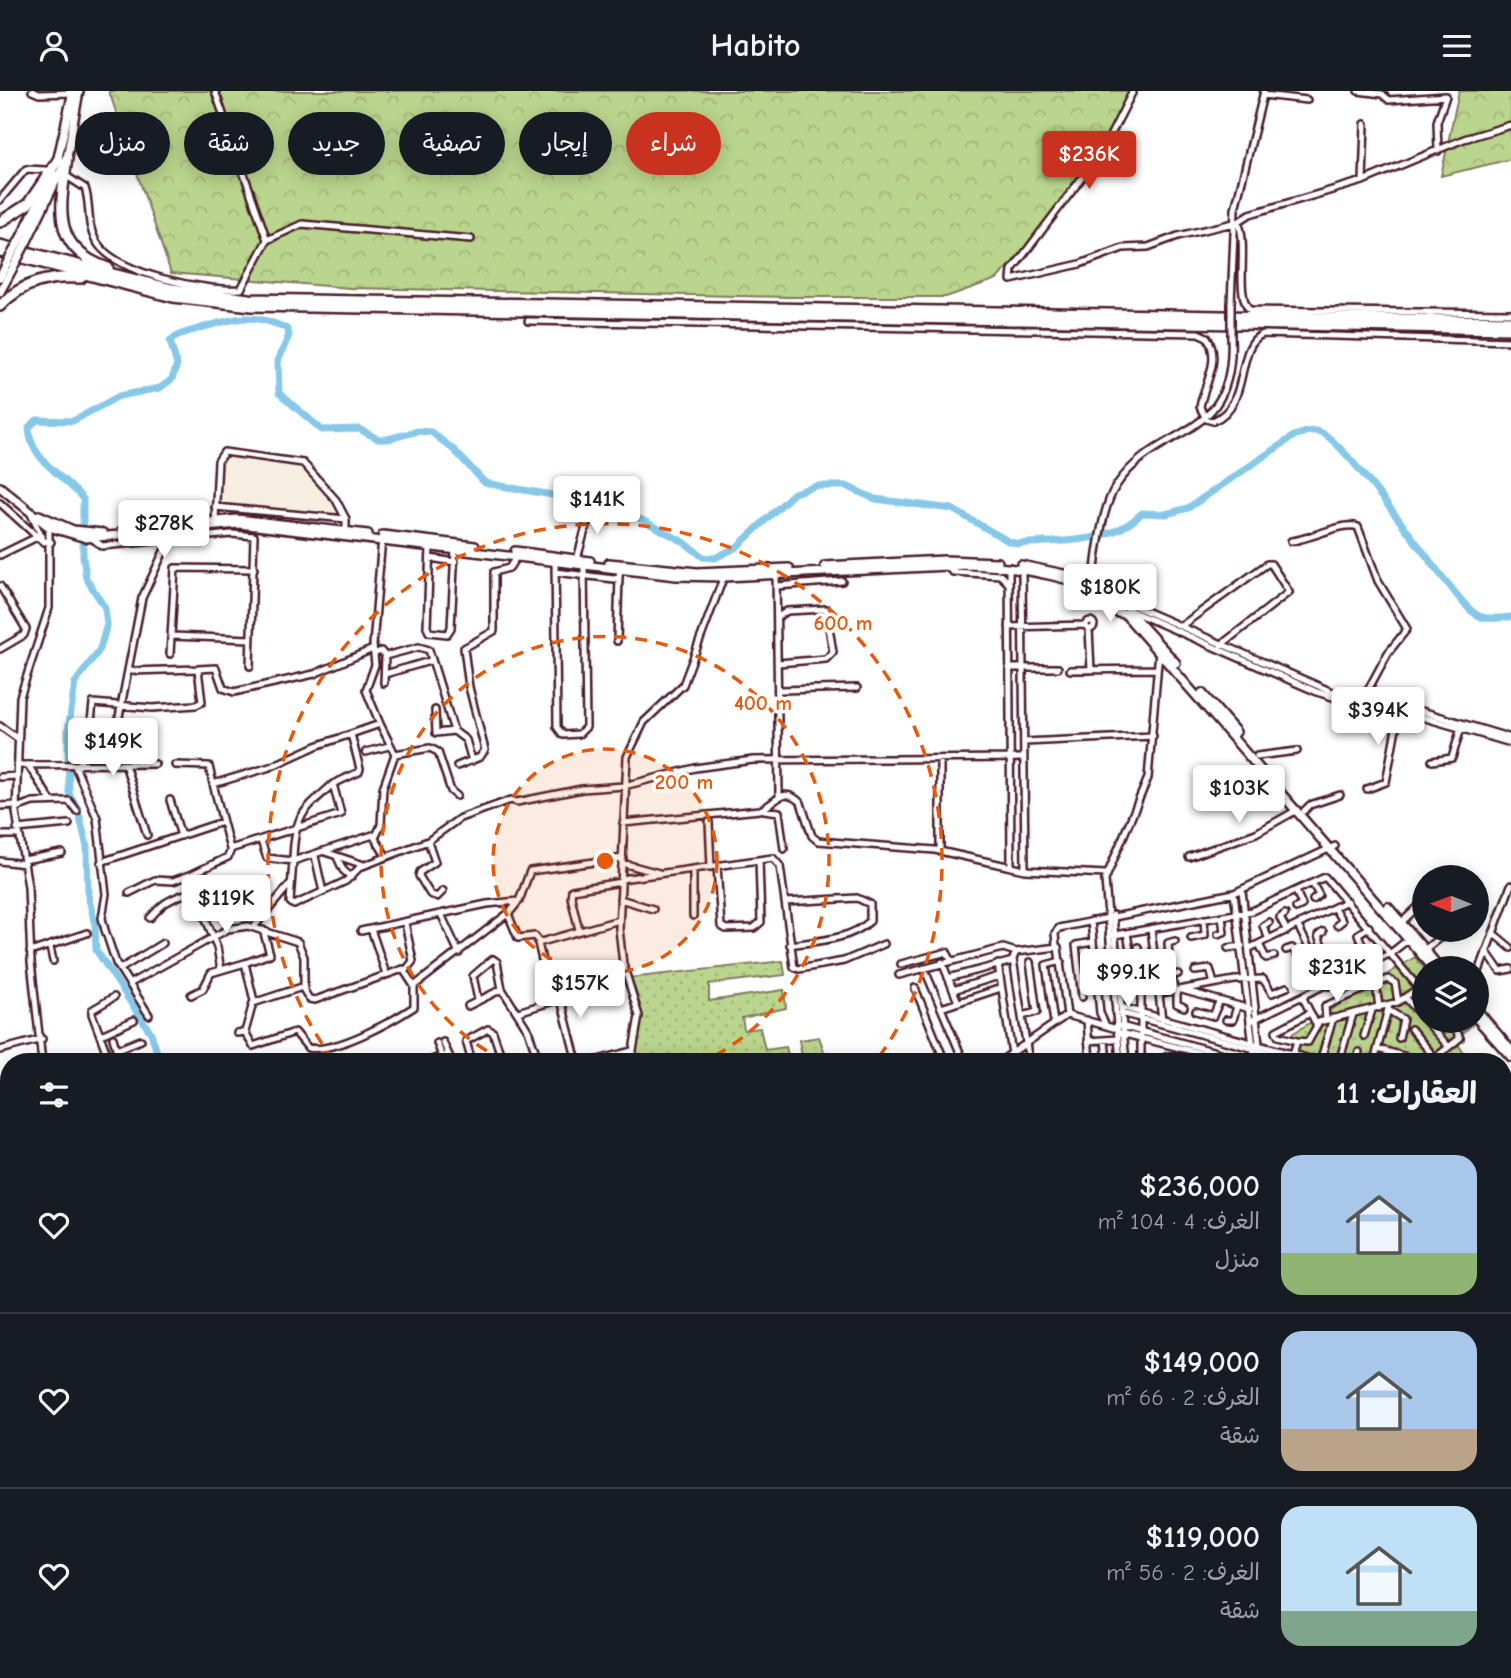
<!DOCTYPE html>
<html lang="ar">
<meta charset="utf-8">
<style>
:root{--surface:#171b24;--page:#242831;--text:#f1f3f6;--muted:#9ea1a6;--line:#363941;--accent:#c8321e}
body{margin:0;font-family:"Comic Neue","Playpen Sans Arabic",sans-serif;background:var(--page);color:var(--text);direction:rtl;height:100vh;display:flex;flex-direction:column;font-size:26px;white-space:nowrap}
*{box-sizing:border-box;margin:0}
p{font-size:23px;color:var(--muted)}
.icon{flex:none;width:38px;height:38px;fill:none;stroke:currentColor;stroke-width:2;stroke-linecap:round;stroke-linejoin:round}
.map{position:relative;flex:1;overflow:hidden;direction:ltr}
.side{position:absolute;left:0px;top:962px;width:1512px;height:625px;display:flex;flex-direction:column;background:var(--surface);border-radius:28px 28px 0 0;box-shadow:0 4px 18px #0003;direction:rtl}
.side>*{flex:none}
.hud{position:absolute;left:21px;top:21px;width:700px;height:63px;direction:rtl;display:flex;gap:14px}
.needle{width:46px;rotate:271deg}
.buttons{position:absolute;left:1412px;top:774px;display:grid;gap:14px}
.buttons a{display:grid;place-items:center;width:77px;height:77px;border-radius:50%;background:var(--surface);box-shadow:0 4px 18px #0003;font-size:35px}
.price{position:absolute;translate:-50% -60px;padding:0 16px;border-radius:7px;background:#fff;color:#222;font-size:23px;line-height:46px;filter:drop-shadow(0 2px 4px #0008)}
.price::after{content:'';position:absolute;left:50%;top:42px;width:21px;height:16px;margin-left:-10px;background:inherit;clip-path:polygon(0 0,100% 0,50% 100%)}
.price.current{background:var(--accent);color:#fff}
ul{padding:0;list-style:none}
li{display:flex;align-items:center;gap:21px;height:175px;padding:0 35px}
li+li{border-top:2px solid var(--line)}
li span{display:grid;place-items:center;flex:none;width:196px;height:140px;border-radius:21px;color:#555}
li>.icon{margin-inline-start:auto}
span .icon{width:84px;height:84px;fill:#fffc;stroke-width:1}
li b{font-size:30px}
h2{display:flex;justify-content:space-between;align-items:center;height:84px;padding:0 35px;font-size:30px}
.chip{padding:0 24px;border-radius:32px;background:var(--surface);box-shadow:0 4px 18px #0003;font-size:24px;line-height:63px}
.chip.current{background:var(--accent);color:#fff}
header{display:flex;justify-content:space-between;align-items:center;height:91px;padding:0 35px;background:var(--surface);font-size:32px;font-weight:800}
.map>svg:first-child{display:block}
.built{fill:#f6eee0}
.grass{fill:url(#grass-dots);stroke:#827a5c;stroke-width:2}
.forest{fill:url(#forest-crowns);stroke:#827a5c;stroke-width:2}
.lines{fill:none;stroke-linecap:round;stroke-linejoin:round}
.river{stroke:#87c8e8;stroke-width:7}
.minor-casing{stroke:#4a1f2b;stroke-width:10}
.major-casing{stroke:#4a1f2b;stroke-width:12}
.highway-casing{stroke:#4a1f2b;stroke-width:14}
.minor{stroke:#fff;stroke-width:5}
.major{stroke:#fff;stroke-width:7}
.highway{stroke:#fff;stroke-width:9}
.rail-casing{stroke:#4a1f2b;stroke-width:4.5}
.rail{stroke:#fff;stroke-width:2;stroke-dasharray:5;stroke-linecap:butt}
.minor-bridge-casing{stroke:#4a1f2b;stroke-width:10;stroke-linecap:butt}
.major-bridge-casing{stroke:#4a1f2b;stroke-width:12;stroke-linecap:butt}
.minor-bridge{stroke:#fff;stroke-width:5}
.major-bridge{stroke:#fff;stroke-width:7}
.ring{fill:none;stroke:#e8590c;stroke-width:3.5;stroke-dasharray:12 9}
.centre{fill:#e8590c;stroke:#fff;stroke-width:3.5}
.ring-label{font-size:21px;text-anchor:middle;font-weight:bold;fill:#e8590c;stroke:#fff;stroke-width:7;stroke-linejoin:round;paint-order:stroke}
</style>
<header><svg class="icon" aria-label="menu" viewBox="0 0 24 24"><path d="M4 6h16M4 12h16M4 18h16"/></svg>Habito<svg class="icon" aria-label="person" viewBox="0 0 24 24"><circle cx="12" cy="8" r="4"/><path d="M4 21q1-7 8-7t8 7"/></svg></header>
<div class="map">
<svg width="1511" height="1587" viewBox="0 0 1511 1587">
<defs>
<pattern id="grass-dots" width="8" height="8" patternUnits="userSpaceOnUse" patternTransform="scale(1.75)"><rect width="8" height="8" fill="#bad58d"/><path d="M2 2h.1M6 6h.1" fill="none" stroke="#a1b67a" stroke-width="1.8" stroke-linecap="round"/></pattern>
<pattern id="forest-crowns" width="20" height="18" patternUnits="userSpaceOnUse" patternTransform="scale(1.75)"><rect width="20" height="18" fill="#bad58d"/><path d="M2 6a3 3 0 1 1 6 0M12 15a3 3 0 1 1 6 0" fill="none" stroke="#a1b67a"/></pattern>
</defs>
<rect width="100%" height="100%" fill="#fff"/>
<filter id="ink" filterUnits="userSpaceOnUse"><feTurbulence type="fractalNoise" baseFrequency=".0143" numOctaves="2"/><feDisplacementMap in="SourceGraphic" scale="14" xChannelSelector="R" yChannelSelector="G"/><feConvolveMatrix kernelMatrix="1 2 1 2 8 2 1 2 1" color-interpolation-filters="sRGB"/></filter>
<g filter="url(#ink)">
<!-- built -->
<path class="built" d="M221,358L302,369L354,432L210,416Z"/>
<!-- grass -->
<path class="grass" d="M1415,866L1424,877V929L1474,932L1455,949L1466,965L1463,971H1290L1292,943Z
M783,870L785,884L709,893V910L784,899L786,917L742,927L744,939L760,937L765,959L786,956L788,964L769,971H634L639,928L627,887Z
M819,946L825,963L822,971H803L799,949Z
M1511,1475V1587H1172L1159,1583L1157,1587H964V1578H1503V1485Z"/>
<!-- forest -->
<path class="forest" d="M109,0H1135L1057,123L997,188L946,206H790L350,197L171,182Z
M1459,0H1511V68L1441,85Z"/>
<g class="lines">
<!-- river -->
<path class="river" d="M160,971L151,942L96,859L95,834L88,804L87,756L78,718L69,702L68,641L75,592L100,558L107,533L105,517L86,487L83,465V408C64,384 29,369 29,336L37,329L73,330L119,305L160,297L172,288L177,274L170,250C180,242 188,241 201,237C235,227 253,220 287,238L289,244L278,270L279,302L322,339L359,338L378,348H388L418,340L431,341L454,359L485,392L552,404L571,402L601,411L625,420L684,451L703,466L715,467L737,456L794,402L816,395H846L875,408L952,418L1008,450L1018,453C1060,449 1111,454 1142,422L1166,423L1188,417L1294,345C1303,342 1311,338 1320,341C1343,348 1426,467 1449,494C1457,504 1467,519 1479,525C1488,529 1501,527 1511,526
M0,1383L9,1380"/>
<!-- minor casing -->
<g class="minor-casing">
<path id="minor" d="M32,0L39,3L72,2
M1133,0L1103,59L1012,179L1011,189L1080,173L1123,157L1148,156L1178,145L1238,131C1249,153 1234,204 1250,219L1511,222
M1358,0L1382,3L1389,9L1446,5L1437,31L1438,60
M1263,4L1307,9
M68,86L85,97C91,114 86,134 96,150C116,184 205,200 241,198L267,149L215,0
M1363,90L1365,33
M0,109L26,78L46,79
M1238,131L1250,123L1363,90L1464,48L1511,34
M267,149L302,133L471,148
M1231,213L1235,118L1264,0
M528,230L1198,242L1207,246C1222,270 1204,292 1200,316L1206,328L1213,330C1252,314 1234,254 1263,243L1511,250
M0,412L42,450L51,451
M215,416L346,428V443
M32,425L44,451
M215,430L218,370L224,361L303,372L336,409L346,428
M93,448L102,455L232,443L254,445L250,575
M1291,450C1309,449 1343,430 1358,436L1378,490L1407,538L1388,562L1362,610
M430,455L427,536L429,541L447,543L451,537L455,458
M0,464L37,446
M430,467L455,471
M577,468L592,414
M555,470L557,636L563,644L579,643L586,636L584,474
M945,475L953,481L1000,484L1009,493
M1009,476L1011,776
M1022,479L1025,779
M555,481L614,488L619,486L620,478
M1093,482C1084,503 1099,516 1118,522
M776,483L779,704
M0,495L26,538L24,544L0,558
M777,495L842,490
M1094,495C1095,469 1102,416 1116,395C1159,330 1236,353 1231,246
M1127,512L1330,600L1369,612L1418,619L1511,647
M1129,519L1317,601L1361,615L1415,624L1511,652
M778,526L787,520L826,518L833,561L826,568L778,572
M1086 534a4 4 0 1 1 8 0a4 4 0 1 1-8 0Z
M1181,535L1267,473H1271L1289,501L1221,554
M1009,536L1086,534
M1089,538L1091,579
M171,545L251,548
M617,550L619,486
M376,562L381,560L385,565L384,592
M170,563L175,477L254,478
M385,565L419,556L429,559L454,640L466,649L472,670
M1009,577H1058
M198,578L216,577L223,597L234,601L314,583L373,558
M1070,579L1157,578
M385,583L430,570
M779,599L857,597
M435,619L436,642L454,640
M118,631L142,507L165,458L180,437
M380,633L395,663L430,657L438,661L451,700L457,705
M0,635L17,647
M351,643L360,678L359,681L333,693L341,723L230,758L213,693L270,676L316,655L380,633L366,599L375,574L373,554L382,447
M1024,651L1153,645
M366,661L389,655
M1257,665L1297,660
M940,668V760
M1432,670L1452,667L1461,637
M125,673L147,744
M17,674L155,673
M28,674L50,708
M175,674L209,675L213,693
M75,675L97,727L106,803L102,827L105,839L116,872L149,924
M79,675L89,650L93,612L152,617L196,614L202,611L198,578L130,580
M457,675L480,666L485,659L469,596L464,557L494,540V481L509,477L517,465
M0,686L17,685
M1367,698L1386,691L1399,621
M170,709L181,745
M0,715L16,714
M16,717L33,711L69,710L77,720
M764,719L779,721L784,758
M1304,720L1310,714L1340,704
M709,731L711,776
M623,732L760,719C777,712 782,694 801,712L812,745L818,750L935,759L1025,779L1106,783
M17,738L69,733
M0,744H18
M376,745L381,734L383,697L395,663
M261,750L267,767L293,770C294,725 301,722 333,693
M428,750L460,727L511,709L517,711L582,698L624,695L695,677L753,669L1024,667
M325,761L364,774
M315,765L323,801
M386,765L373,744L293,770L290,811L294,814L346,790L360,776L428,750L435,771L420,781L419,785L430,803L437,806L443,800
M337,766L343,779L351,786
M1189,766L1256,742L1297,719
M24,769L62,762
M0,770L25,773
M101,771L222,731
M622,772L659,782
M717,775L721,835L726,838L754,837L761,831L759,769
M621,788L773,767L780,775L794,876L799,878L844,870L884,853
M1312,792L1319,804L1313,809
M1242,799L1261,971
M1296,800L1302,814L1296,817
M129,802L155,789L173,790L192,783L228,766L231,758
M1234,802L1255,971
M620,808L653,818
M785,811L857,807L870,813V830C850,849 816,850 790,854
M1334,817L1342,830L1337,834
M202,818L217,856L221,879
M441,823L459,862
M508,823L518,847L535,845L539,850
M1285,823L1280,827L1287,840
M204,824L228,813L262,824
M1113,824L1126,971
M693,825V778
M150,827C155,822 161,814 167,811C180,803 218,791 232,798L237,814
M619,829L538,852L548,895L623,873
M1091,830L1100,922L1106,935
M1269,831L1263,835L1269,848
M405,832L413,870L406,879
M1401,832L1424,810
M1298,835L1328,895
M254,836L290,793
M371,838L386,883
M1151,838L1162,928
M579,839L571,806L572,799L621,791
M361,840L487,813L519,810
M1127,842L1131,865L1139,864L1138,856
M1493,842L1511,857
M1218,843L1224,841L1222,825
M1109,845L1252,820L1325,786L1424,903
M1191,847L1205,844L1204,828
M1259,853L1266,867L1274,865
M1056,855L1055,842L1059,837L1234,802L1335,755
M50,856L53,870
M1228,857L1242,855
M1250,857L1347,810
M1286,859L1292,857L1301,869L1323,858L1318,845L1323,841
M1358,859L1363,856L1358,843L1369,836
M1424,859L1448,840
M1486,860L1500,880L1511,878
M30,861L87,842
M1156,870L1169,867L1168,852L1175,850
M942,871L958,911
M245,872L270,863L263,839
M901,873L947,861L951,869
M998,873L1012,963
M924,877L964,971
M120,878L163,852
M1195,880L1210,878L1214,893
M1134,882L1141,884V971
M899,884L1003,857L1016,861
M1477,886L1511,794
M948,887L1013,870
M1339,889L1332,874L1345,866
M129,893L228,838L248,835L298,851L304,866V898
M557,893L577,971
M1376,893L1379,917
M414,895L510,821L519,810L530,780L623,767
M915,897L945,971
M953,899L999,885
M1182,899L1250,918
M1174,900L1172,885L1178,883
M1177,900V913L1184,916
M1161,902L1235,889L1263,888L1272,902L1287,896
M191,904L203,898L211,882L245,872L254,910
M1082,906L1076,854L1093,851
M1303,907L1316,933
M1406,907L1424,928
M478,909L473,885L493,868L497,871L502,898
M468,915L502,898L528,939L539,971
M1121,916L1321,971
M941,917L1001,897
M1388,919L1403,928L1399,947
M1196,920L1213,925L1219,911
M518,921L560,908
M1121,922L1303,971
M1022,925L1037,921L1030,871
M1087,929L1090,971
M1226,929H1233L1237,915
M1326,929L1325,915L1388,888L1395,892L1398,911
M1425,929L1449,956
M1251,930L1391,862L1410,847
M1054,932L1046,874L1061,870
M1121,935L1253,971
M1411,938L1435,967
M1433,938L1443,929
M237,942L245,941L253,955L295,941L308,957C336,962 391,931 414,916V895L403,878L315,909L309,908L302,896L253,912L245,941
M1121,942L1235,971
M101,944L134,929
M1364,945L1372,919
M113,947L120,971
M1105,949L1107,971
M1088,950L1118,948
M1297,950L1278,945L1276,940L1310,922
M443,951L452,971
M437,952L444,971
M1378,958L1425,971
M0,959L42,948
M116,959L141,949
M1292,966L1297,950L1308,951L1319,931L1398,911L1424,893
M42,971L31,871L28,796L16,721L20,606L49,517V436
M110,971L92,923V919L114,906
M123,971L149,967
M426,971L448,963
M472,971L466,950L488,938L493,941L503,971
M590,971L632,960
M631,971L639,925L623,873L619,838L627,666L644,631L683,594L724,485
M999,971L1067,924L1117,938
M1029,971L1013,868L1016,861L1058,856L1067,924
M1078,971L1090,970
M1120,971L1105,789L1148,687L1159,560
M1157,971L1168,965L1188,966
M1320,971L1333,927
M1339,971L1353,923
M1356,971L1359,961
M1374,971L1389,914
M1430,971L1460,947L1455,937
M0,1038H9
M1503,1178L1511,1173
M1503,1183L1511,1178
M1503,1221V1232
M1503,1336L1506,1322
M3,1339L7,1375
M1503,1341L1511,1346
M0,1344L9,1231
M1503,1386L1506,1389L1511,1377
M1503,1399L1506,1389L1511,1393
M1503,1404L1511,1412
M1503,1431L1511,1437
M1503,1480L1511,1472
M223,1578L234,1587
M822,1578L823,1581
M1157,1578L1180,1587
M1203,1586L1237,1578
M209,1587L210,1578
M465,1587L474,1578
M472,1587L480,1578
M1015,1587L1018,1578
M1049,1587L1052,1578
M1072,1587L1075,1578
M1109,1587L1112,1578
M1117,1587L1120,1578
M1255,1587L1304,1578
M1436,1587L1437,1578
M1442,1587L1444,1578"/>
</g>
<!-- major casing -->
<g class="major-casing">
<path id="major" d="M57,71L73,0
M20,148L53,82
M27,150L67,67L79,0
M0,186L7,172
M0,201L14,175
M0,396L49,436L86,447L239,433L676,485L724,486L968,474C1002,475 1105,485 1118,522L1125,523L1433,877
M39,424L73,439L103,442
M122,440L237,428L368,443
M383,444L475,455
M515,460L590,470
M609,472L697,481L789,477
M1021,474L1064,483
M825,475L944,469L998,471
M1081,490L1127,512L1129,519L1125,523
M1129,520L1176,572
M1202,602L1236,641
M1388,816L1440,877
M1477,919L1511,959
M1477,928L1511,966"/>
</g>
<!-- highway casing -->
<g class="highway-casing">
<path id="highway" d="M67,67C61,114 49,157 108,177
M0,131L28,113L58,69
M0,154L172,198L249,208L1511,230
M0,161L173,206L252,215L1511,238
M0,215C22,191 49,185 81,187"/>
</g>
<!-- minor -->
<use href="#minor" class="minor"/>
<!-- major -->
<use href="#major" class="major"/>
<!-- highway -->
<use href="#highway" class="highway"/>
<!-- rail casing -->
<g class="rail-casing">
<path id="rail" d="M1503,1113L1511,1109
M455,1587L465,1578"/>
</g>
<!-- rail -->
<use href="#rail" class="rail"/>
<!-- minor-bridge casing -->
<g class="minor-bridge-casing">
<path id="minor-bridge" d="M1231,246V213"/>
</g>
<!-- major-bridge casing -->
<g class="major-bridge-casing">
<path id="major-bridge" d="M7,172L20,148
M14,175L27,150"/>
</g>
<!-- minor-bridge -->
<use href="#minor-bridge" class="minor-bridge"/>
<!-- major-bridge -->
<use href="#major-bridge" class="major-bridge"/>
</g>
</g>
<!-- distance rings -->
<circle cx="605" cy="770" r="112" fill="#e8590c" fill-opacity=".12"/>
<g class="ring">
<circle cx="605" cy="770" r="112"/>
<path d="M505 970A224 224 0 1 1 705 970"/>
<path d="M334 970A337 337 0 1 1 876 970"/>
</g>
<circle cx="605" cy="770" r="10" class="centre"/>
<g class="ring-label">
<text x="843" y="539">600 m</text>
<text x="763" y="619">400 m</text>
<text x="684" y="698">200 m</text>
</g>
</svg>
<div class="buttons">
<a><svg class="needle" viewBox="-14 -14 28 28"><path d="M0-13l5 13h-10z" fill="#e53935"/><path d="M0 13l5-13h-10z" fill="#9ea1a6"/></svg></a>
<a><svg class="icon" aria-label="layers" viewBox="0 0 24 24"><path d="M12 4l9 5-9 5-9-5zM3 14l9 5 9-5"/></svg></a>
</div>
<b class="price current" style="left:1089px;top:100px">$236K</b>
<b class="price" style="left:597px;top:445px">$141K</b>
<b class="price" style="left:164px;top:469px">$278K</b>
<b class="price" style="left:1110px;top:533px">$180K</b>
<b class="price" style="left:1378px;top:656px">$394K</b>
<b class="price" style="left:113px;top:687px">$149K</b>
<b class="price" style="left:1239px;top:734px">$103K</b>
<b class="price" style="left:226px;top:844px">$119K</b>
<b class="price" style="left:1337px;top:913px">$231K</b>
<b class="price" style="left:1128px;top:918px">$99.1K</b>
<b class="price" style="left:580px;top:929px">$157K</b>
<div class="hud">
<a class="chip current">شراء</a>
<a class="chip">إيجار</a>
<a class="chip">تصفية</a>
<a class="chip">جديد</a>
<a class="chip">شقة</a>
<a class="chip">منزل</a>
</div>
<section class="side">
<h2>العقارات: 11<svg class="icon" aria-label="filters" viewBox="0 0 24 24"><path d="M4 7h16M4 17h16"/><circle cx="9" cy="7" r="2"/><circle cx="15" cy="17" r="2"/></svg></h2>
<ul>
<li><span style="background:linear-gradient(#a9c7e8 70%,#8fb573 0)"><svg class="icon" aria-label="home" viewBox="0 0 24 24"><path d="M3 11l9-7 9 7M6 9v11h12V9"/></svg></span><div><b>$236,000</b><p>الغرف: 4 · 104 m²</p><p>منزل</p></div><svg class="icon" aria-label="heart" viewBox="0 0 24 24"><path d="M12 20l-8-8c-3-5 5-10 8-4 3-6 11-1 8 4z"/></svg></li>
<li><span style="background:linear-gradient(#a9c7e8 70%,#b9a48a 0)"><svg class="icon" aria-label="home" viewBox="0 0 24 24"><path d="M3 11l9-7 9 7M6 9v11h12V9"/></svg></span><div><b>$149,000</b><p>الغرف: 2 · 66 m²</p><p>شقة</p></div><svg class="icon" aria-label="heart" viewBox="0 0 24 24"><path d="M12 20l-8-8c-3-5 5-10 8-4 3-6 11-1 8 4z"/></svg></li>
<li><span style="background:linear-gradient(#bfe0f5 75%,#7fa58c 0)"><svg class="icon" aria-label="home" viewBox="0 0 24 24"><path d="M3 11l9-7 9 7M6 9v11h12V9"/></svg></span><div><b>$119,000</b><p>الغرف: 2 · 56 m²</p><p>شقة</p></div><svg class="icon" aria-label="heart" viewBox="0 0 24 24"><path d="M12 20l-8-8c-3-5 5-10 8-4 3-6 11-1 8 4z"/></svg></li>
</ul>
</section>
</div>
